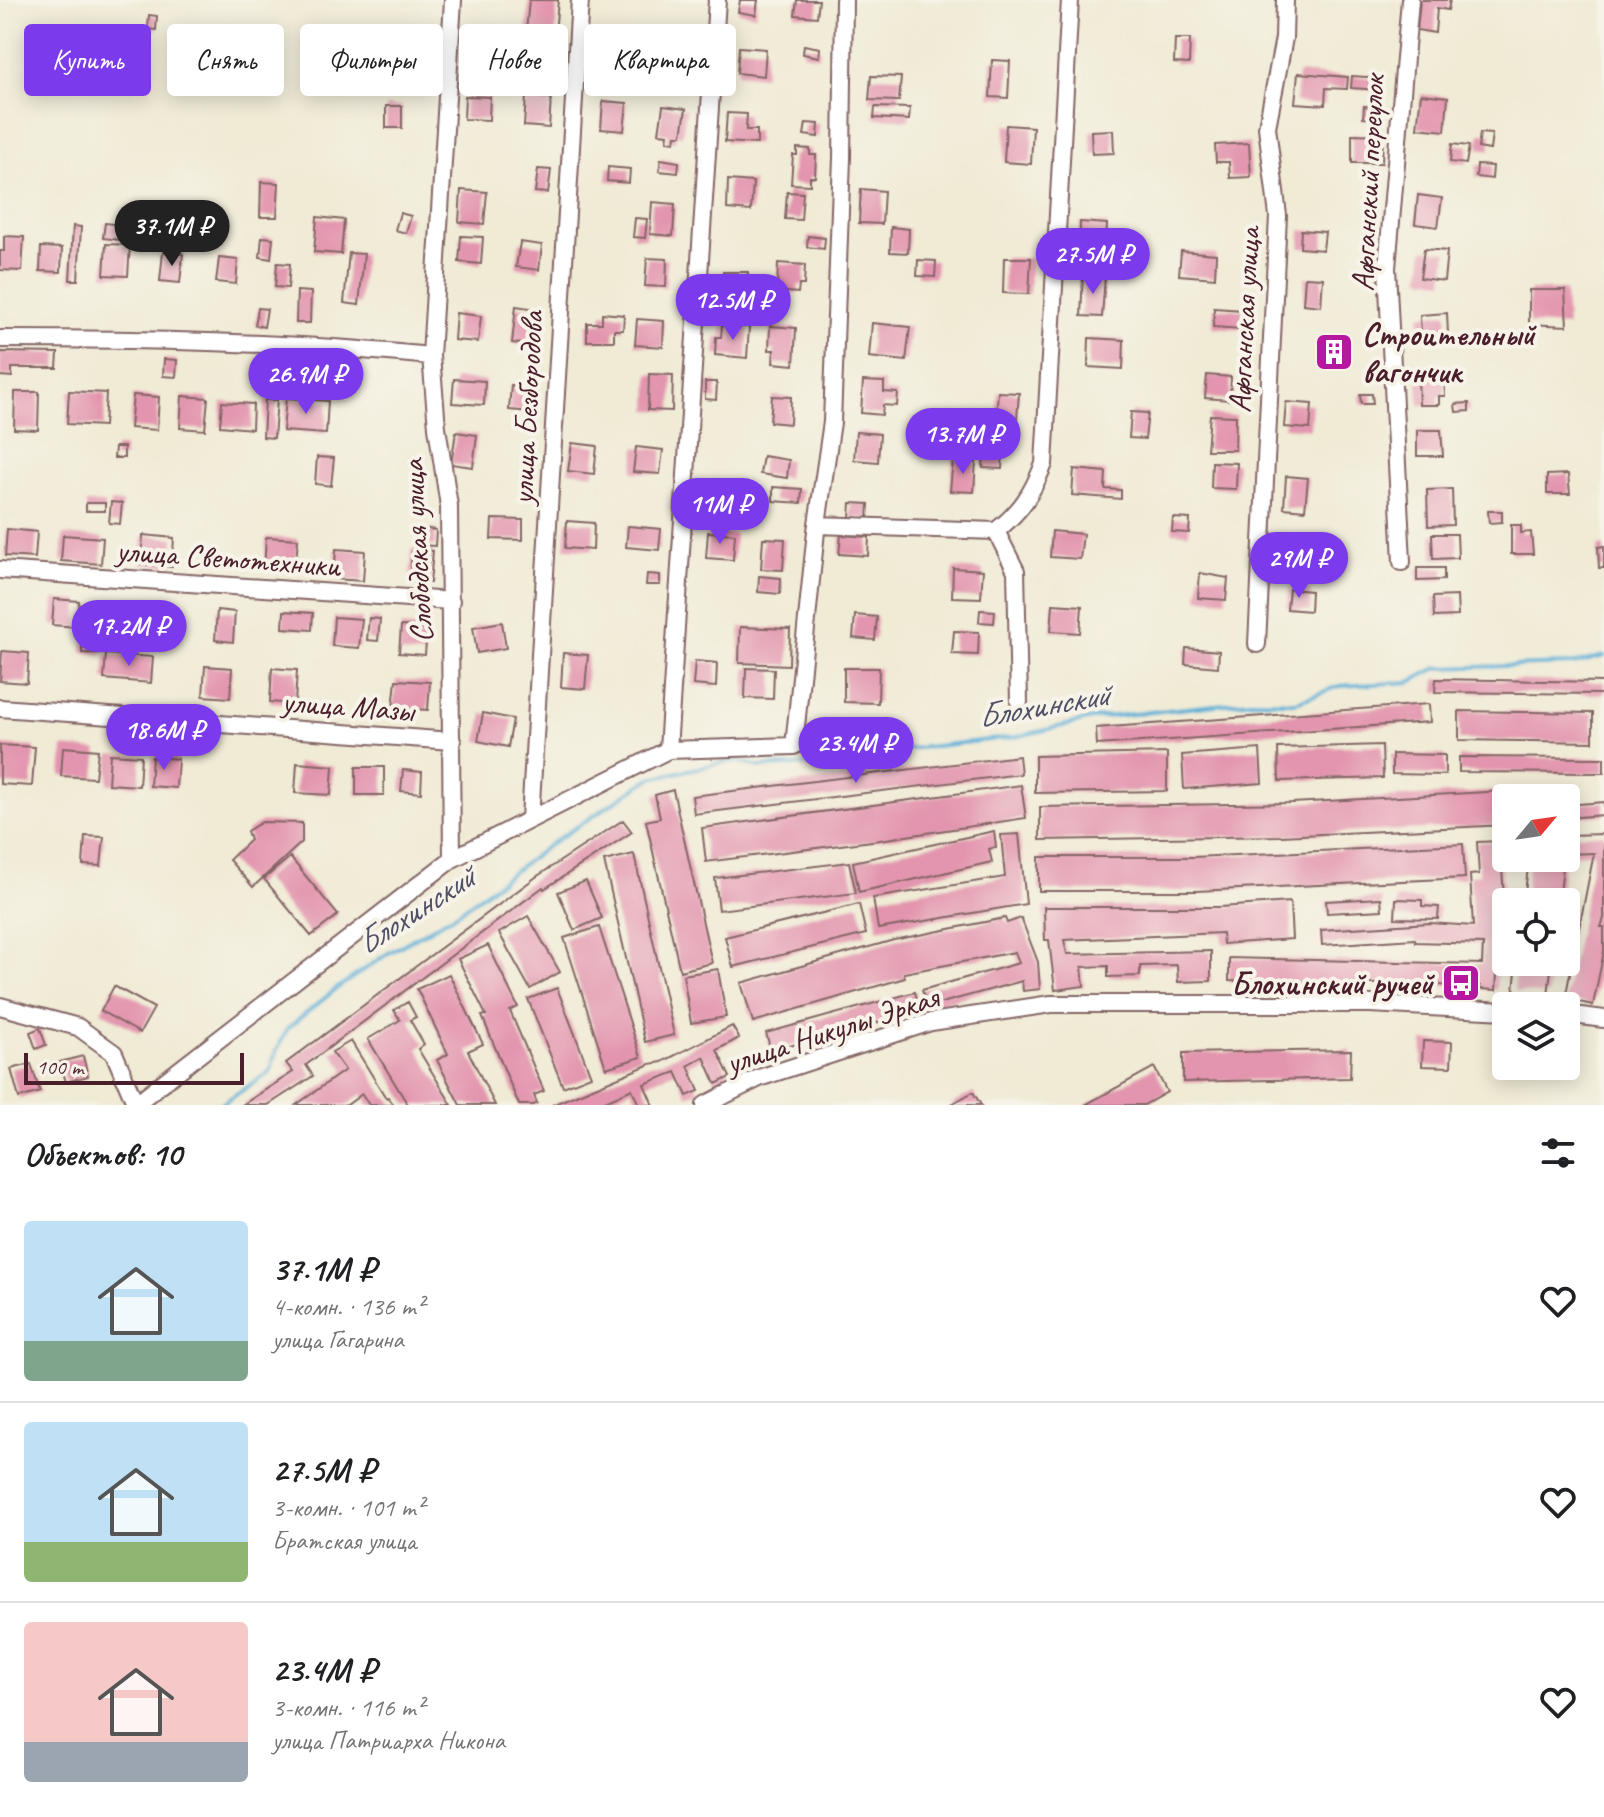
<!DOCTYPE html>
<html lang="ru">
<meta charset="utf-8">
<style>
:root{--surface:#fff;--page:#f2f2f2;--text:#202124;--muted:#757577;--line:#e0e0e0;--accent:#7c3aed}
body{margin:0;font-family:Caveat,sans-serif;background:var(--page);color:var(--text);height:100vh;display:flex;flex-direction:column;font-size:30px;white-space:nowrap}
*{box-sizing:border-box;margin:0}
p{font-size:26px;color:var(--muted)}
.icon{flex:none;width:44px;height:44px;fill:none;stroke:currentColor;stroke-width:2;stroke-linecap:round;stroke-linejoin:round}
.map{position:relative;height:1105px;overflow:hidden}
.panel{display:flex;flex-direction:column;background:var(--surface);flex:1}
.panel>*{flex:none}
.banner{position:absolute;left:24px;top:24px;width:800px;height:72px;display:flex;gap:16px}
.needle{width:52px;rotate:61deg}
.tools{position:absolute;left:1492px;top:784px;display:grid;gap:16px}
.tools a{display:grid;place-items:center;width:88px;height:88px;border-radius:8px;background:var(--surface);box-shadow:0 4px 20px #0003;font-size:40px}
.scale{position:absolute;left:24px;bottom:20px;width:220px;box-sizing:border-box;padding-left:8px;border:4px solid #4a1f2b;border-top:0;font-size:22px;line-height:28px;white-space:nowrap;color:#4a1f2b;-webkit-text-stroke:6px #f7f3e8;paint-order:stroke}
.price{position:absolute;translate:-50% -68px;padding:0 18px;border-radius:28px;background:var(--accent);color:#fff;font-size:26px;line-height:52px;filter:drop-shadow(0 2px 4px #0008)}
.price::after{content:'';position:absolute;left:50%;top:48px;width:24px;height:18px;margin-left:-12px;background:inherit;clip-path:polygon(0 0,100% 0,50% 100%)}
.price.selected{background:#222;color:#fff}
ul{padding:0;list-style:none}
li{display:flex;align-items:center;gap:24px;height:200px;padding:0 24px}
li+li{border-top:2px solid var(--line)}
li span{display:grid;place-items:center;flex:none;width:224px;height:160px;border-radius:8px;color:#555}
li>.icon{margin-inline-start:auto}
span .icon{width:96px;height:96px;fill:#fffc;stroke-width:1}
li b{font-size:34px}
h2{display:flex;justify-content:space-between;align-items:center;height:96px;padding:0 24px;font-size:34px}
.chip{padding:0 28px;border-radius:8px;background:var(--surface);box-shadow:0 4px 20px #0003;font-size:28px;line-height:72px}
.chip.selected{background:var(--accent);color:#fff}
.map>svg:first-child{display:block}
.lines{fill:none;stroke-linecap:round;stroke-linejoin:round}
.stream{stroke:#5bafd7;stroke-width:4}
.building{fill:#e395af}
.street-casing{stroke:#846666;stroke-width:20}
.street{stroke:#fff;stroke-width:16}
.labels{text-anchor:middle;dominant-baseline:central;stroke-width:8;stroke-linejoin:round;paint-order:stroke}
.street-label{font-size:32px;fill:#4a1f2b;stroke:#f7f3e8}
.poi-label{font-size:32px;font-weight:bold;fill:#4a1f2b;stroke:#f7f3e8;text-anchor:start}
.water-label{font-size:34px;font-style:italic;fill:#505167;stroke:#f7f3e8}
</style>
<div class="map">
<svg width="1604" height="1105" viewBox="0 0 1604 1105">
<rect width="100%" height="100%" fill="#f7f3e8"/>
<filter id="ink" filterUnits="userSpaceOnUse"><feTurbulence type="fractalNoise" baseFrequency=".0125" numOctaves="2"/><feDisplacementMap in="SourceGraphic" scale="16" xChannelSelector="R" yChannelSelector="G"/><feConvolveMatrix kernelMatrix="1 2 1 2 8 2 1 2 1" color-interpolation-filters="sRGB"/></filter>
<filter id="wash" filterUnits="userSpaceOnUse"><feTurbulence type="fractalNoise" baseFrequency=".006" numOctaves="4" result="noise"/><feDisplacementMap in="SourceGraphic" scale="32" xChannelSelector="R" yChannelSelector="G"/><feGaussianBlur stdDeviation="1.8" result="paint"/><feColorMatrix in="noise" values="0 0 0 0 0 0 0 0 0 0 0 0 0 0 0 0 0 1.4 0 .05"/><feComposite in="paint" operator="in"/></filter>
<g filter="url(#wash)">
<rect width="100%" height="100%" fill="#f0ebd5"/>
<g class="lines">
<!-- stream -->
<path class="stream" d="M220,1105L270,1072L277,1049L288,1028L336,989L387,954L456,914L552,843L651,778L725,762L737,761L760,767L815,765L846,756L1016,737L1096,718L1251,701L1296,702L1339,686L1410,682L1437,668L1574,664L1604,656"/>
</g>
<g id="blocks">
<!-- building -->
<path class="building" d="M529,0H558L554,45L525,42Z
M740,0H758L756,15L738,12Z
M797,0H819L817,17L795,15Z
M1420,0H1450L1448,10L1437,8L1435,33L1417,30Z
M149,15L157,16L156,30L148,29Z
M473,27L501,28V52L473,51Z
M1175,39H1190L1189,64L1174,63Z
M599,40L628,41L627,66L598,65Z
M804,45L820,48L819,57L803,54Z
M667,46L688,48L686,67L665,65Z
M739,47L766,49L764,76L737,73Z
M108,53L122,55L121,67L107,65Z
M992,60L1010,61L1008,98L990,97Z
M1298,73L1348,77L1347,89L1326,88L1325,105L1295,103Z
M871,76L901,77L899,101L869,100Z
M1352,76L1381,78L1380,90L1351,88Z
M1421,94L1448,97L1445,131L1417,128Z
M465,96L490,97L489,120L464,119Z
M526,96L551,98L549,128L524,126Z
M603,101L627,103L624,131L601,129Z
M386,106H402V128H386Z
M663,106L686,109L682,135H676L675,142L667,141L668,134L659,133Z
M1364,106L1377,107L1376,119L1363,118Z
M875,107L910,108L909,120L874,118Z
M727,113L747,114L746,130H757V144L725,142Z
M806,123L819,124L818,137L804,135Z
M1006,125L1033,127L1031,164L1004,162Z
M1113,130L1114,153L1092,154L1091,131Z
M1480,133L1492,134L1490,150L1478,148Z
M1352,134L1383,135L1382,163H1352Z
M1249,143L1251,177L1230,178L1229,162H1216L1215,145Z
M1452,144L1469,146L1466,164L1450,162Z
M797,148L810,149V155H816L815,177H810V185L791,184L793,155H797Z
M661,159L679,162L678,173L659,171Z
M1477,165L1493,166L1492,179L1476,177Z
M608,167L630,169L629,183L607,181Z
M538,169L551,170L548,193L535,192Z
M728,180L753,182L751,211L727,209Z
M261,182L279,183L277,217H260Z
M861,189L884,191L882,224L859,223Z
M461,190L487,192L484,224L459,222Z
M787,192L803,193L801,220L785,219Z
M1418,195L1442,198L1438,227L1415,224Z
M652,202L675,204L673,236L650,234Z
M400,213L411,216L406,233L395,230Z
M317,217L344,220L341,254L314,252Z
M635,218L647,219L645,238L633,237Z
M1080,222L1107,224L1105,262L1079,261Z
M105,223L130,226L128,241L103,238Z
M73,226L81,227L78,280H70Z
M891,227L909,229L908,253L890,252Z
M1301,230L1325,232L1323,250L1300,248Z
M4,236L24,237L22,271L0,270V251H4Z
M461,236L483,237L481,264L459,262Z
M808,236L825,238L824,249L807,247Z
M262,237L273,238L271,259L260,257Z
M520,242L542,245L539,270L516,267Z
M106,244L130,245L128,276L104,275Z
M41,247L62,248L61,272L40,271Z
M1424,249L1447,251L1444,281L1420,278Z
M1181,251L1216,254L1215,278L1179,275Z
M163,252L183,254L180,283L160,281Z
M349,253L364,254L359,305L344,303Z
M219,258L238,260L236,284L216,282Z
M647,258L667,259L666,287L645,286Z
M1004,258H1031L1029,294L1003,293Z
M918,260L936,261L935,277L917,276Z
M277,263L290,264L288,288L275,287Z
M778,263L805,265L804,285H799L798,293L777,291Z
M723,272H748V282H723Z
M1083,274L1105,276L1102,317L1081,316Z
M1305,277L1323,278L1321,306L1303,304Z
M1529,290H1565L1567,326L1529,324Z
M297,291L311,292L310,323H296Z
M516,306L537,309L533,345L512,343Z
M258,308L267,309L264,327L255,325Z
M1214,308L1243,310L1241,329L1213,327Z
M456,313L481,316L478,342L454,340Z
M602,313L624,315L623,330H614V341H587V323H602Z
M1447,313L1448,334L1421,335L1420,315Z
M637,319L664,321L663,347L635,345Z
M872,323L910,327L906,361L869,357Z
M722,325L749,327L747,358L715,355L716,337H721Z
M770,326L796,328L794,365L773,363L774,350H769Z
M1089,338L1124,340L1123,369L1088,367Z
M0,352L58,353L57,368H12V377L0,376Z
M164,359L177,360L176,377L163,376Z
M262,361L277,362L275,391L260,390Z
M313,365L333,367L332,391L311,389Z
M649,374L673,375L672,411L648,410Z
M1444,374L1445,396H1439V405H1419L1418,375Z
M1207,375L1231,377L1230,400L1205,398Z
M454,379L485,381L484,405L452,403Z
M863,381L884,382V392L898,393L897,406L883,405L882,415L861,413Z
M705,382H717L716,400L705,399Z
M511,385L534,387L532,412L509,410Z
M69,391L106,393L104,426L67,424Z
M15,392H39L38,430L14,429Z
M998,392L1019,393L1017,419L996,418Z
M1360,394H1372L1373,404H1361Z
M133,395L159,397L157,430L130,428Z
M182,396L208,398L205,430L180,428Z
M772,396L791,397L790,424L770,422Z
M286,398L328,401L326,434L283,431Z
M265,400H277L274,438L263,437Z
M222,402L253,404L252,429L220,426Z
M1286,402L1312,404L1310,429L1284,427Z
M1469,403V411L1456,412L1455,404Z
M1131,412L1148,413L1145,439L1129,438Z
M1210,415L1236,416L1235,450H1207Z
M1417,430H1441L1443,456H1417Z
M456,432L477,435L473,467L451,464Z
M856,432L880,434L878,462L854,460Z
M572,443L597,446L594,474L568,471Z
M115,447H124V458H114Z
M636,447L663,450L660,474L633,472Z
M984,452L1003,454L1002,469L983,468Z
M763,456L789,460L787,478L760,474Z
M317,457L334,458L331,486L315,484Z
M953,459L976,461L974,492L950,491Z
M1212,462L1237,463L1236,489L1211,488Z
M1074,469L1106,472L1105,489L1121,490V499L1072,495Z
M1568,474L1570,494H1547V475Z
M1286,476L1308,478L1305,510L1284,508Z
M773,487L802,489L801,503L773,501Z
M1452,489L1453,525L1428,526L1427,490Z
M111,502L122,503L120,524L109,523Z
M86,503H105V511H86Z
M851,503L869,504L868,519L850,517Z
M1488,511H1502V522L1489,523Z
M1173,518L1190,519L1189,533L1172,532Z
M492,519L523,520V540L491,539Z
M567,521L594,523L593,550L565,548Z
M1511,525H1521V533L1531,532L1533,554H1511Z
M628,526L661,529L659,550L626,547Z
M421,528L436,530L435,546L420,545Z
M7,529L37,532L35,558L5,556Z
M1052,531L1083,534L1080,559L1050,557Z
M708,532L735,534L733,560L706,558Z
M1432,534H1457L1458,558L1433,559Z
M63,535L103,538L101,564L61,561Z
M143,535L174,538L172,567L141,564Z
M841,535L869,537L868,556L839,554Z
M266,537L298,539L295,573L264,570Z
M763,538L785,539L783,570L761,569Z
M1604,546V568H1599L1598,547Z
M336,549L365,551L363,581L334,579Z
M412,549L433,551L430,583L410,581Z
M953,568L983,570L981,598L952,597Z
M1417,568H1444V580L1417,581Z
M1200,573L1228,578L1226,600L1198,598Z
M647,574L660,575V585H646Z
M759,576L781,578L780,594L758,592Z
M1289,589L1311,591L1310,611L1287,609Z
M1457,596L1458,616L1434,617L1433,597Z
M54,599L79,601L77,627L52,625Z
M127,604L164,607L162,631L126,628Z
M1053,604L1082,606L1080,633L1051,631Z
M217,610L235,612L233,642L215,640Z
M980,610L995,611L994,623L979,622Z
M284,611L313,613L312,630L283,628Z
M855,615L877,617L875,640L853,638Z
M334,617L362,619L359,648L332,646Z
M369,618L380,619L378,641L367,640Z
M502,622L506,648L477,653L473,627Z
M401,626L427,628L425,655L399,653Z
M740,627L790,629L789,665L739,663Z
M954,631L979,632L978,655L952,654Z
M82,643L104,645L103,654L82,653Z
M1186,648L1219,651L1218,667L1185,664Z
M2,651L29,653L27,683L0,681Z
M563,653L588,655L585,689L561,687Z
M106,654L153,657L151,683L104,679Z
M695,661L717,663L716,687L693,685Z
M205,666L232,668L230,698L203,696Z
M272,668L297,670L295,704L270,702Z
M746,668L774,669L773,699L745,698Z
M844,668H879L878,703L844,702Z
M1436,679L1604,682V694L1435,692Z
M396,680L430,682L428,710L393,708Z
M1429,704L1430,722L1097,745L1096,728Z
M1459,711L1593,713V742L1459,740Z
M483,713L513,719L508,747L478,741Z
M0,745L35,747L32,786L0,784Z
M1382,745L1383,778L1279,781L1278,748Z
M63,747L98,750L95,778L61,776Z
M1260,749L1262,783L1184,789L1182,755Z
M1167,753V791L1035,793V756Z
M110,754L141,756L139,786L108,784Z
M1392,754L1445,755V775L1392,774Z
M1019,756L1021,774L694,814L692,796Z
M152,757L178,759L176,788L150,786Z
M1459,757L1604,758V773L1459,772Z
M297,763L333,766L331,795L295,793Z
M356,767H384V795H356Z
M403,770L422,772L421,793L401,791Z
M1021,785L1026,818L880,840L706,862L702,828Z
M1538,789L1539,798H1506V825L1281,836L1040,840V807L1292,803Z
M673,790L712,963L680,971L646,821L660,818L655,795Z
M1604,802V815L1566,818V805Z
M623,820L632,832L544,889L543,887L306,1065L313,1076L268,1105H242L293,1072L286,1063L536,877Z
M262,822L302,823V842L253,887L229,860L250,840L247,831Z
M994,831L996,847L989,849L992,862L859,892L853,862Z
M1019,834L1026,904L878,929L873,898L1005,877L1001,835Z
M1604,834V918L1601,927H1604V951L1593,1005L1565,999L1594,853L1566,854V835Z
M85,836L104,837L101,866L83,865Z
M1500,841L1505,910H1501L1496,990L1480,989V986L1229,981V958L1482,964L1483,944L1416,942L1415,939L1322,945L1321,930L1430,923L1473,926L1470,875L1479,874L1477,842Z
M1463,844L1465,878L1196,891H1039V857H1194Z
M634,854L674,1035L645,1042L604,861Z
M290,857L338,915L311,936L264,879Z
M1529,858H1564L1559,902H1524Z
M849,862L856,893L719,910L715,878Z
M586,881L602,918L574,930L558,892Z
M1381,898L1382,910L1327,913L1326,901Z
M1396,899L1422,900V906L1439,907L1438,919L1395,918Z
M1290,902L1292,939L1223,944L1222,933L1064,940L1067,954L1211,951V981L1178,982L1177,965L1140,966V976L1108,977V966L1082,967L1084,986L1055,990L1049,940H1045L1044,907H1220Z
M859,904L866,934L733,967L725,937Z
M528,916L560,972L530,989L499,933Z
M1005,918L1007,923L1021,918L1038,962L1040,989L1023,991L1022,981L927,1007L922,990L1019,963L1015,952L904,973L905,978L753,1022L741,983L894,940Z
M599,927L641,1057L606,1068L564,938Z
M488,945L518,1007L510,1011L544,1091L534,1095L537,1103L534,1105H519L482,1016L486,1015L458,959Z
M1517,962H1552L1548,995L1514,991Z
M718,969L726,1017L691,1023L683,975Z
M449,974L483,1044L468,1051L495,1105H460L437,1060L448,1054L417,989Z
M114,986L154,1008L140,1033L101,1011Z
M557,988L591,1076L563,1087L528,999Z
M915,992L920,1011L771,1051L766,1033Z
M408,1002L416,1017L410,1020L424,1044L418,1049L452,1105H408L368,1039L400,1020L394,1010Z
M732,1026L739,1038L717,1050L730,1077L716,1084L704,1057L688,1066L699,1091L687,1096L676,1072L644,1084L653,1105H639L632,1089L605,1101L607,1105H552L650,1064L662,1062Z
M40,1028L46,1045L36,1049L30,1032Z
M351,1041L386,1098L388,1097L394,1105H369L362,1094L347,1105H296L345,1070L332,1052Z
M1423,1041L1452,1042L1451,1067L1422,1066Z
M1351,1050L1350,1078L1183,1082V1053Z
M83,1056L88,1076L66,1082L60,1062Z
M31,1064L40,1092L19,1098L11,1069Z
M1154,1067L1167,1092L1144,1105H1085Z
M973,1092L981,1105H950Z"/>
</g>
</g>
<g filter="url(#ink)">
<use href="#blocks" fill-opacity="0" stroke="#846666" stroke-width="2"/>
<g class="lines">
<!-- street casing -->
<g class="street-casing">
<path id="street" d="M0,339C144,339 288,342 431,356
M817,525L996,531
M1402,562L1387,268L1410,0
M0,570L451,601
M1257,644L1278,216L1267,127L1284,38L1285,0
M1019,702L1016,571L996,531C1022,510 1031,495 1044,464L1070,0
M0,708L452,741
M668,750L717,0
M530,819L580,0
M452,859L449,506L437,427L431,356L453,0
M0,1006L78,1027L114,1053L136,1105
M1566,1014L1604,1019
M134,1105L452,859L668,750L794,746L816,531L832,422L842,158L844,0
M705,1105L759,1078L931,1022L1051,1004H1370L1506,1011"/>
</g>
<!-- street -->
<use href="#street" class="street"/>
</g>
</g>
<!-- icons -->
<defs>
<g id="building-square" transform="scale(2)"><rect x="-9" y="-9" width="18" height="18" rx="4" fill="#b5179e" stroke="#f7f3e8"/><path d="M-4-6H4V6H1V3H-1V6H-4ZM-2.5-4.3h1.7v1.8h-1.7ZM.8-4.3h1.7v1.8H.8ZM-2.5-1h1.7V.8h-1.7ZM.8-1h1.7V.8H.8Z" fill="#fff"/></g>
<g id="bus-square" transform="scale(2)"><rect x="-9" y="-9" width="18" height="18" rx="4" fill="#b5179e" stroke="#f7f3e8"/><path d="M-5-6H5V4H4V6H2V4H-2V6H-4V4H-5ZM-3.5-4V0h7V-4ZM-3.5 1.2v1.5H-2V1.2ZM2 1.2v1.5H3.5V1.2Z" fill="#fff"/></g>
</defs>
<g fill-rule="evenodd">
<use href="#building-square" x="1334" y="352"/>
<use href="#bus-square" x="1461" y="983"/>
</g>
<g class="labels">
<!-- street labels -->
<g class="street-label">
<text transform="translate(1368 183) rotate(-87)">Афганский переулок</text>
<text transform="translate(1244 320) rotate(-87)">Афганская улица</text>
<text transform="translate(527 408) rotate(-87)">улица Безбородова</text>
<text transform="translate(417 551) rotate(-93)">Слободская улица</text>
<text transform="translate(228 558) rotate(4)">улица Светотехники</text>
<text transform="translate(348 706) rotate(4)">улица Мазы</text>
<text transform="translate(832 1030) rotate(-18)">улица Никулы Эркая</text>
</g>
<!-- poi labels -->
<g class="poi-label">
<text x="1362" y="334">Строительный<tspan x="1362" dy="37">вагончик</tspan></text>
<text x="1433" y="983" text-anchor="end">Блохинский ручей</text>
</g>
<!-- water labels -->
<g class="water-label">
<text transform="translate(1043 705) rotate(-10)">Блохинский</text>
<text transform="translate(415 910) rotate(-33)">Блохинский</text>
</g>
</g>
</svg>
<div class="tools">
<a><svg class="needle" viewBox="-14 -14 28 28"><path d="M0-13l5 13h-10z" fill="#e53935"/><path d="M0 13l5-13h-10z" fill="#757577"/></svg></a>
<a><svg class="icon" aria-label="locate" viewBox="0 0 24 24"><circle cx="12" cy="12" r="6"/><path d="M12 2v4M12 18v4M2 12h4M18 12h4"/></svg></a>
<a><svg class="icon" aria-label="layers" viewBox="0 0 24 24"><path d="M12 4l9 5-9 5-9-5zM3 14l9 5 9-5"/></svg></a>
</div>
<div class="scale">100 m</div>
<b class="price selected" style="left:172px;top:268px">37.1M ₽</b>
<b class="price" style="left:1093px;top:296px">27.5M ₽</b>
<b class="price" style="left:733px;top:342px">12.5M ₽</b>
<b class="price" style="left:306px;top:416px">26.9M ₽</b>
<b class="price" style="left:963px;top:476px">13.7M ₽</b>
<b class="price" style="left:720px;top:546px">11M ₽</b>
<b class="price" style="left:1299px;top:600px">29M ₽</b>
<b class="price" style="left:129px;top:668px">17.2M ₽</b>
<b class="price" style="left:164px;top:772px">18.6M ₽</b>
<b class="price" style="left:856px;top:785px">23.4M ₽</b>
<div class="banner">
<a class="chip selected">Купить</a>
<a class="chip">Снять</a>
<a class="chip">Фильтры</a>
<a class="chip">Новое</a>
<a class="chip">Квартира</a>
</div>
</div>
<section class="panel">
<h2>Объектов: 10<svg class="icon" aria-label="filters" viewBox="0 0 24 24"><path d="M4 7h16M4 17h16"/><circle cx="9" cy="7" r="2"/><circle cx="15" cy="17" r="2"/></svg></h2>
<ul>
<li><span style="background:linear-gradient(#bfe0f5 75%,#7fa58c 0)"><svg class="icon" aria-label="home" viewBox="0 0 24 24"><path d="M3 11l9-7 9 7M6 9v11h12V9"/></svg></span><div><b>37.1M ₽</b><p>4-комн. · 136 m²</p><p>улица Гагарина</p></div><svg class="icon" aria-label="heart" viewBox="0 0 24 24"><path d="M12 20l-8-8c-3-5 5-10 8-4 3-6 11-1 8 4z"/></svg></li>
<li><span style="background:linear-gradient(#bfe0f5 75%,#8fb573 0)"><svg class="icon" aria-label="home" viewBox="0 0 24 24"><path d="M3 11l9-7 9 7M6 9v11h12V9"/></svg></span><div><b>27.5M ₽</b><p>3-комн. · 101 m²</p><p>Братская улица</p></div><svg class="icon" aria-label="heart" viewBox="0 0 24 24"><path d="M12 20l-8-8c-3-5 5-10 8-4 3-6 11-1 8 4z"/></svg></li>
<li><span style="background:linear-gradient(#f6c9c9 75%,#9aa5b1 0)"><svg class="icon" aria-label="home" viewBox="0 0 24 24"><path d="M3 11l9-7 9 7M6 9v11h12V9"/></svg></span><div><b>23.4M ₽</b><p>3-комн. · 116 m²</p><p>улица Патриарха Никона</p></div><svg class="icon" aria-label="heart" viewBox="0 0 24 24"><path d="M12 20l-8-8c-3-5 5-10 8-4 3-6 11-1 8 4z"/></svg></li>
</ul>
</section>
